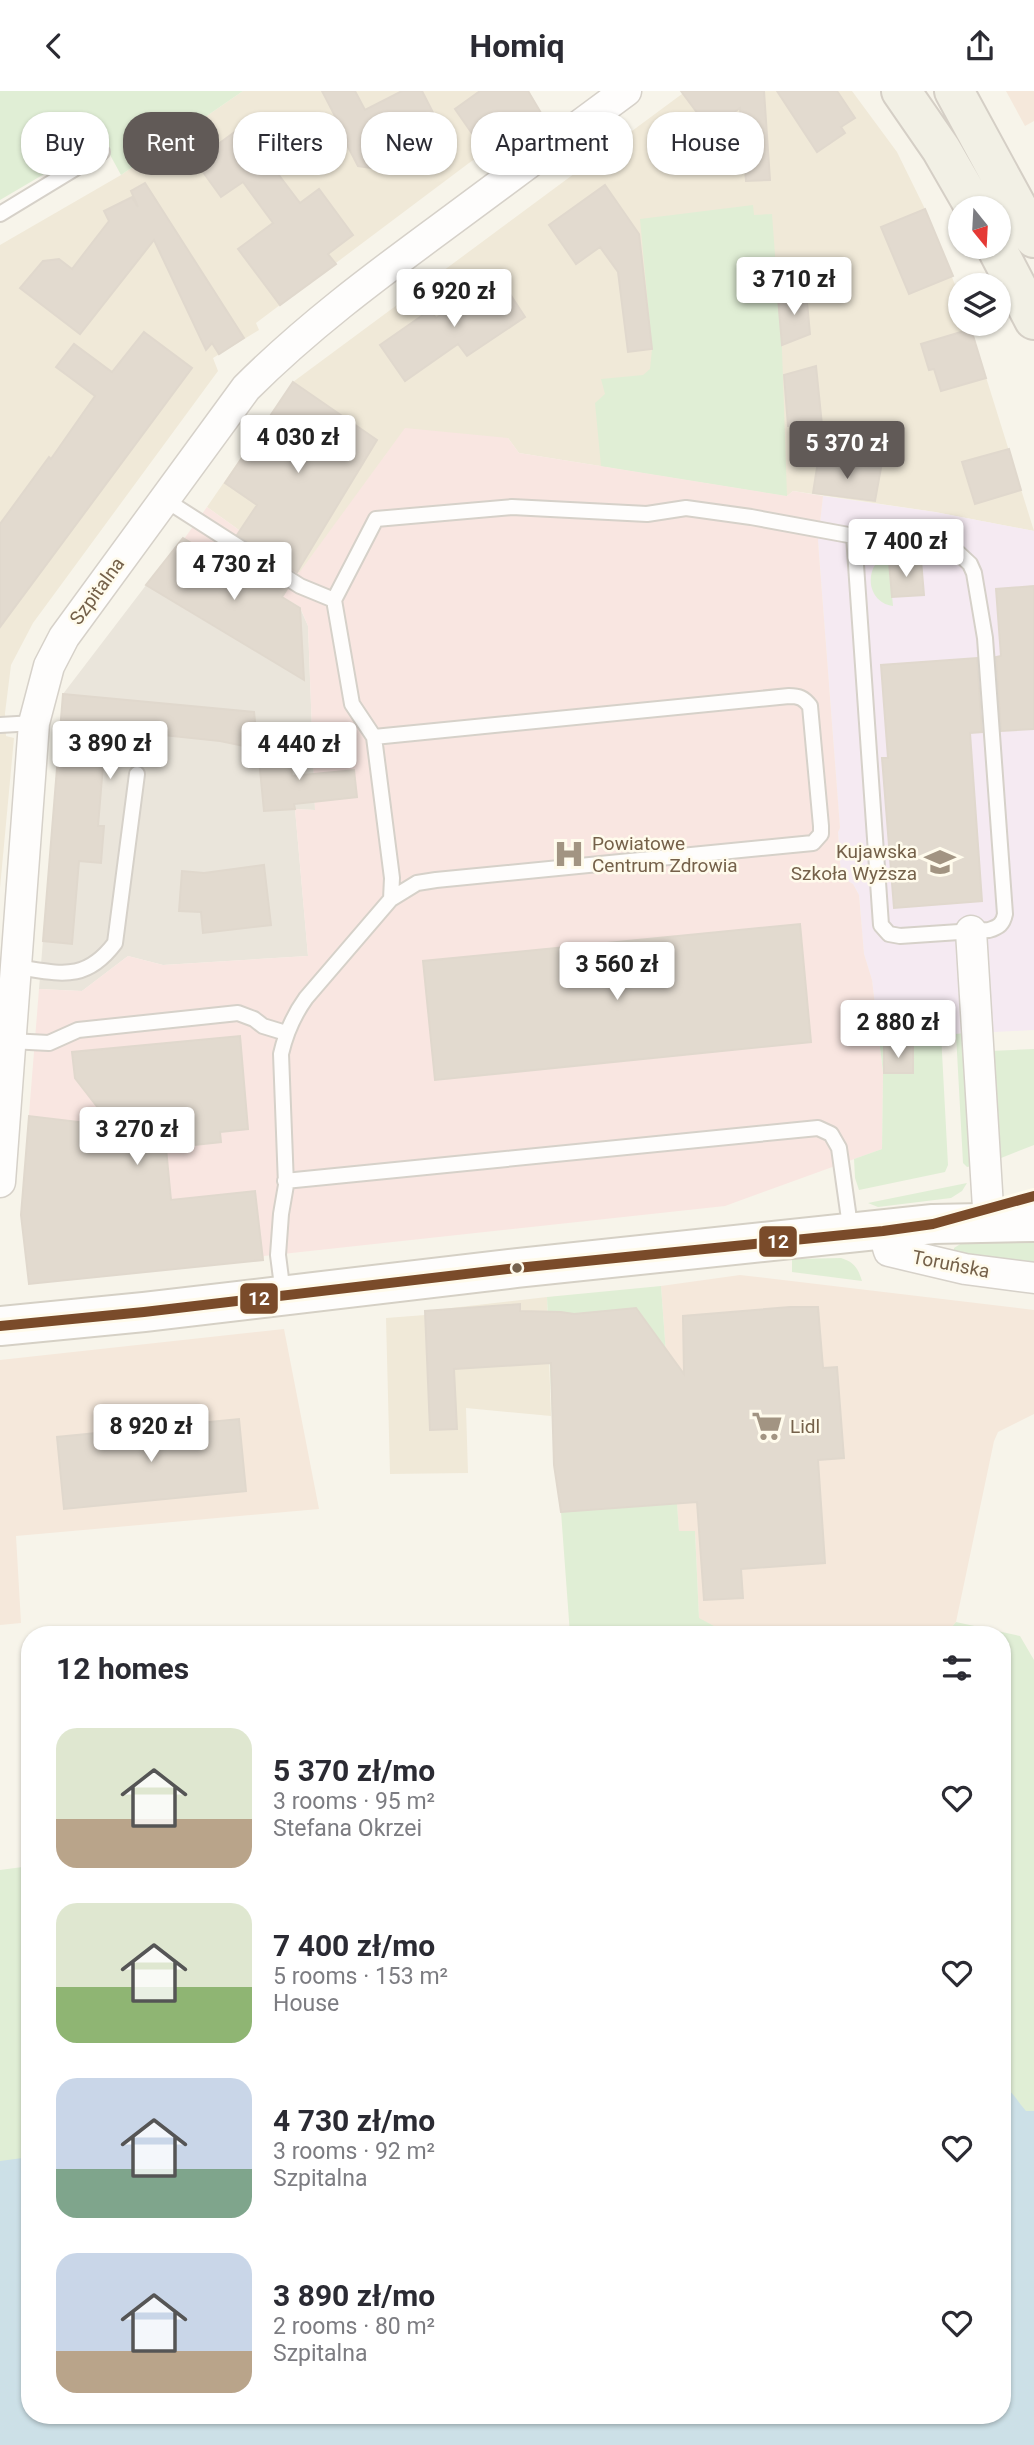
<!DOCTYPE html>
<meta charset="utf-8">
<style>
:root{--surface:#fff;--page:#f7f7f7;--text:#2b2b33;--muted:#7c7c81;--accent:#615a57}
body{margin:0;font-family:Roboto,sans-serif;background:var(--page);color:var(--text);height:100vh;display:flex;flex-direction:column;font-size:26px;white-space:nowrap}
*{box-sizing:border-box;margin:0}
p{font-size:23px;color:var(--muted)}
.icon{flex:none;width:38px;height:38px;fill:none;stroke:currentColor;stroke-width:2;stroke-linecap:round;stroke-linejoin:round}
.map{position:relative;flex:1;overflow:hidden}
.details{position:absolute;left:21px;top:1535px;width:990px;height:798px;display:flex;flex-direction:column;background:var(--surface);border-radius:28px;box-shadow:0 2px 5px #0004}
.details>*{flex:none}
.guide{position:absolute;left:21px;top:21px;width:992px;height:63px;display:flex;gap:14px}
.needle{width:46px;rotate:162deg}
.fabs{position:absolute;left:948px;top:105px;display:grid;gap:14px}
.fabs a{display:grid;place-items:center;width:63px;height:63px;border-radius:50%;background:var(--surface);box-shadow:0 2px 5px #0004;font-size:35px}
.price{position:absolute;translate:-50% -60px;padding:0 16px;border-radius:7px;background:#fff;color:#222;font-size:23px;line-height:46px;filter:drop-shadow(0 2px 4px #0008)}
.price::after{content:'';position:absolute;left:50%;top:42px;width:21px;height:16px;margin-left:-10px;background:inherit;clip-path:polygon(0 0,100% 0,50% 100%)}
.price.current{background:var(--accent);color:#fff}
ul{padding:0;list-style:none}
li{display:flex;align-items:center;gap:21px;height:175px;padding:0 35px}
li span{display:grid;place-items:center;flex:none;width:196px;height:140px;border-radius:21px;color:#555}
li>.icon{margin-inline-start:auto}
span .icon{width:84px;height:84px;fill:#fffc;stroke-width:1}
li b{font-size:30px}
h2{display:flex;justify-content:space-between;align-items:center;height:84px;padding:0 35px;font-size:30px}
.chip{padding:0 24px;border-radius:28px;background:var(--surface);box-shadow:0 2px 5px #0004;font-size:24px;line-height:63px}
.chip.current{background:var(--accent);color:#fff}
header{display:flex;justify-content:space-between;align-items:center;height:91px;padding:0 35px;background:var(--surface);font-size:32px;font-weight:700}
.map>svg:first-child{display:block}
.residential{fill:#f0e9d8}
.commercial{fill:#f5e8db}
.industrial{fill:#eae5db}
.education{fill:#f5eaf2}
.medical{fill:#f9e6e1}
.green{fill:#e0eed5}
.water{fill:#cce0e7}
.building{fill:#e2dacf;stroke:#e0d8cd;stroke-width:2}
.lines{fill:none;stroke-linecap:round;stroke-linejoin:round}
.service-casing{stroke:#d6d1c9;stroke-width:18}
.minor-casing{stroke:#d6d1c9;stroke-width:33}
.secondary-casing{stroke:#d5d0c5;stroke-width:42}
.primary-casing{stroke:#d5cfc6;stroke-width:42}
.service{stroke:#fefdfc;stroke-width:14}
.minor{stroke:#fefdfc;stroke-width:30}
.secondary{stroke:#fefdfc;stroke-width:38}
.primary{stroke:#f2f0e5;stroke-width:38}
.bus-1-casing{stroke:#fffbec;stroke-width:16}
.bus-1{stroke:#7a4b2a;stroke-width:10}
.bus-dot{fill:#75614a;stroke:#fffbec;stroke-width:2.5}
.labels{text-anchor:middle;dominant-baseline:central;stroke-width:5;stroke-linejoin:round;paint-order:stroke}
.street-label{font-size:19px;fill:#75614a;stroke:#fffbec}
.poi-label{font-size:19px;fill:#75614a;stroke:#fffbec;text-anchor:start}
.line-badge{stroke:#fffbec;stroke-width:2.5}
.badge-label{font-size:19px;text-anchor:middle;font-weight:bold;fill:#fff}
</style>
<header><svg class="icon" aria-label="back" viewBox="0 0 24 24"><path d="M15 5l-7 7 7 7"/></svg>Homiq<svg class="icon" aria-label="share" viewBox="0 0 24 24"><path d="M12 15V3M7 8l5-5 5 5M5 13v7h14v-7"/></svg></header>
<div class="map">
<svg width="1034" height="2354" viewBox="0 0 1034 2354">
<rect width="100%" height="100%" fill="#f7f4ea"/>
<!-- residential -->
<path class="residential" d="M243,0H529L541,22L469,72L256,232L259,239L213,267L218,280L33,532L11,574L5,622L6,645L14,647L0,797V154L121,84Z
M686,0H852L897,61L925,118L961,209V233H969L971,238L1034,440L935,421L793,400L787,405L519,362L508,347L299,482L207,416L293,291Z
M547,1206L551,1325L466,1317L468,1382L390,1383L386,1227L425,1224V1220Z"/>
<!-- commercial -->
<path class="commercial" d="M1006,0H1034V30L1025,35Z
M740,1184L1034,1219V1323L998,1341L994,1350L956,1531L946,1543H761L716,1536L699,1528L695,1440L679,1441L661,1195Z
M284,1238L319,1418L16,1445L21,1532L0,1534V1269Z"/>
<!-- industrial -->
<path class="industrial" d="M182,447L300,517L308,535L315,719L295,718L308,865L163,874L128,865L82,900L39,898L63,603Z"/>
<!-- education -->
<path class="education" d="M823,405L935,421L1034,440V939L879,947L872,889L864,863L859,804L853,793L841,786L838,740L840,737L818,450Z"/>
<!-- medical -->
<path class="medical" d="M405,337L508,347L519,362L787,405L793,400L823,405L818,450L840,737L838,741L841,786L853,793L859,804L864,863L872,889L883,982L882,1058L725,1115L264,1165L263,1169L29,1193L21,1124L39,898L82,900L128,865L163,874L308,865L295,718L315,719L308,535L300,516L184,448L207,416L299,482Z"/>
<!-- green -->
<path class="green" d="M0,0H243L121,84L102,49L0,109Z
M753,114L754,124L772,123L782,259L787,405L601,375L595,312L605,303L601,288L643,284L650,278L652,258L640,128Z
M889,463H896L894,471L889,472L893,515C864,511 864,471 889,463Z
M964,942L972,1075L967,1076L963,1072L956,943Z
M941,943L948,1074L945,1081L859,1099L855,1087L854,1068L882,1058L883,982L879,947Z
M1034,958V1054L996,1069L990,960Z
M967,1092L962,1100L951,1107L878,1116L868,1112Z
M1034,1144V1176L977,1169L954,1160V1157L962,1152Z
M841,1167C854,1171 858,1177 862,1190L792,1181V1168Z
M661,1195L679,1440H695L699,1527L716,1536L761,1543H570L561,1421L554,1374L547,1206Z
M956,1531L1020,1545L1034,1569V2354H0V1779L30,1775V2324H1003V1544L946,1543Z"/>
<!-- water -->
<path class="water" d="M1003,1994C1013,2001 1018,2011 1026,2020H1034V2354H0V2070L30,2066V2324H1003Z"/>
<!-- building -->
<path class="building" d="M322,0H355L365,19L402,0H422L445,45L405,64L403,59L371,77L358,75L346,52L348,50Z
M480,0H528L541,22L485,61L455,18Z
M681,0H764L770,89L746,90L740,17L710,39Z
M777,0H837L855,27L841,36L845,42L817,61Z
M258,24L284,60L269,71L300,112L319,98L353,144L328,163L336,173L280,214L238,158L273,132L243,91L221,106L195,70Z
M145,92L244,247L219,263L212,252L206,259L154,149L80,243L20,197L43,170L59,168L72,178L109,130L104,120L132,106L138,116L131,100Z
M605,94L639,143L652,258L628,261L618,181L600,156L576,173L549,134Z
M925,118L953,185L909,203L881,136Z
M498,185L525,226L467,265L458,253L405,290L380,254L430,219L436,227Z
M806,200L810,243L782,254L778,207Z
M971,238L986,287L941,300L934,278L929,279L921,253Z
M144,241L192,277L0,536V433L49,366L51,368L95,305L56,276L74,253L112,281Z
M816,275L822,334L788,335L784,284Z
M293,291L377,349L297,481L237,444L257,414L225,392Z
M1009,358L1021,399L975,413L962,371Z
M818,370L881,377L875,410L813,402Z
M183,447L220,469L227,459L287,498L282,506L300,517L304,589L146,494Z
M921,469L924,504L892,506L889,471Z
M1034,495V638L1001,640L996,566L1001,565L996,498Z
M977,567L982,641L970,642L982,810L894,817L882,667H888L881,574Z
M63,603L254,621L258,658L220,650L106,638L98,735H104L101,772L79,770L72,853L43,850Z
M289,655L292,685L354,679L357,706L294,713L295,718L264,720L258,658Z
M264,774L271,834L203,842L201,821L179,820L182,780L204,782Z
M800,833L811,951L435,989L423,870Z
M240,945L248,1038L220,1041L221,1051L166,1057L171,1109L255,1100L263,1169L29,1193L21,1124L29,1025L112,1035L75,987L72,961Z
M884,956H913V982H884Z
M520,1213V1220L561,1221L574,1223L636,1217L684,1283L683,1225L790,1216H818L823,1277L837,1276L844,1367L818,1369L825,1472L741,1478L743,1507L704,1509L697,1411L561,1421L554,1374L551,1272L454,1278L457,1338L430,1339L425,1220Z
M239,1328L246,1400L64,1418L57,1346Z"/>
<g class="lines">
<!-- service casing -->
<g class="service-casing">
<path id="service" d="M0,123L102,61
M164,408L300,495L334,509
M0,634L34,632
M374,646L789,605C799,605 804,607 810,615L821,735V743L813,752L436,789L417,792L391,808
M16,876C59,882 85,892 115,852L137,683
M10,950L49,952L78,939L238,922L254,928L263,935L286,942
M285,1090L818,1037L831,1043L839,1057L851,1142
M283,1203L278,1164L281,1123L286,1094L281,963C286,941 293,925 306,907L391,808L392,787L374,646L352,613L334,509L376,428L512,416L647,423L686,417L751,426L854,445L881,834L889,843L900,845L989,839C999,836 1003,833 1005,823L985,547L974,482L970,473L956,460L854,445"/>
</g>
<!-- minor casing -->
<g class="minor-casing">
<path id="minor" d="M971,840L989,1133
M0,1091L34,632L49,575L64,546L246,297C306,237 373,187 441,137C503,91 564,46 626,0
M883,1140L889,1160L965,1178L1034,1187"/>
</g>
<!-- secondary casing -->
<g class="secondary-casing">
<path id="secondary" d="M0,1235L144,1221L517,1177L933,1133L1034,1131"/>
</g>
<!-- primary casing -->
<g class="primary-casing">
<path id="primary" d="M901,0L941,58L975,117
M954,0L1034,147
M996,156L1034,229"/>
</g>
<!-- service -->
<use href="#service" class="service"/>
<!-- minor -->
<use href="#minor" class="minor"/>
<!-- secondary -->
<use href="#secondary" class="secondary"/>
<!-- primary -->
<use href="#primary" class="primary"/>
<!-- bus-1 casing -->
<g class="bus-1-casing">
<path id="bus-1" d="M0,1235L144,1221L517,1177L883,1140L933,1133L1034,1105"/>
</g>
<!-- bus-1 -->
<use href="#bus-1" class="bus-1"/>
</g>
<!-- icons -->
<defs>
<g id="hospital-bare" transform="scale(2.415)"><path d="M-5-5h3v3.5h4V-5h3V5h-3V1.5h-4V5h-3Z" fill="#a29482" stroke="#fffbec" stroke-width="2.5" paint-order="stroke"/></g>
<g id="university-bare" transform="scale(2.415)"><path d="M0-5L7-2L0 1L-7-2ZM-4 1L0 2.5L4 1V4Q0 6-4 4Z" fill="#a29482" stroke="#fffbec" stroke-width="2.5" paint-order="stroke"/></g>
<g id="supermarket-bare" transform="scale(2.415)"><path d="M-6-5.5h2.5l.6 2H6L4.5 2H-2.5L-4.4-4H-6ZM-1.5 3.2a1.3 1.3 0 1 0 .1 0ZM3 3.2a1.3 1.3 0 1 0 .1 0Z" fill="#a29482" stroke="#fffbec" stroke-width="2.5" paint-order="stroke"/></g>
</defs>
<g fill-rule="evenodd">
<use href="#hospital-bare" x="569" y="763"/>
<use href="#university-bare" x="940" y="771"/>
<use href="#supermarket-bare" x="767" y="1335"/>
</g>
<!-- markers -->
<circle class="bus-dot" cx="517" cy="1177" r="6"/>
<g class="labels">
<!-- street labels -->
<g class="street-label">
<text transform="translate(97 500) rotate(-54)">Szpitalna</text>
<text transform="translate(951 1173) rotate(11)">Toruńska</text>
</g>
<!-- poi labels -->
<g class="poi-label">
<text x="592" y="752">Powiatowe<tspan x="592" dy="22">Centrum Zdrowia</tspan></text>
<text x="917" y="760" text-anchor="end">Kujawska<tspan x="917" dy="22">Szkoła Wyższa</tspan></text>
<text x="790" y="1335">Lidl</text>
</g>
</g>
<g class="line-badge">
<rect x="758" y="1134" width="40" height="33" rx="7" fill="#7a4b2a"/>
<rect x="239" y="1191" width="40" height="33" rx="7" fill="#7a4b2a"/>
</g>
<g class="badge-label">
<text x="778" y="1157">12</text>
<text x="259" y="1214">12</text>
</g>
</svg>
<div class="fabs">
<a><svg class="needle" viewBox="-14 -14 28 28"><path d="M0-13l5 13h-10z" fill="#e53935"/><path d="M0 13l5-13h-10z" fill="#7c7c81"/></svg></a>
<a><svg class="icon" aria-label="layers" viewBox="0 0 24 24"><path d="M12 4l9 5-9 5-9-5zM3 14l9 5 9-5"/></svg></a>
</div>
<b class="price" style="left:794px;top:226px">3 710 zł</b>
<b class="price" style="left:454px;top:238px">6 920 zł</b>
<b class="price" style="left:298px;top:384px">4 030 zł</b>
<b class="price current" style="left:847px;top:390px">5 370 zł</b>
<b class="price" style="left:906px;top:488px">7 400 zł</b>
<b class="price" style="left:234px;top:511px">4 730 zł</b>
<b class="price" style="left:110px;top:690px">3 890 zł</b>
<b class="price" style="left:299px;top:691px">4 440 zł</b>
<b class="price" style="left:617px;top:911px">3 560 zł</b>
<b class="price" style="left:898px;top:969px">2 880 zł</b>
<b class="price" style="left:137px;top:1076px">3 270 zł</b>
<b class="price" style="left:151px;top:1373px">8 920 zł</b>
<div class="guide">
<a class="chip">Buy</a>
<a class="chip current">Rent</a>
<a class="chip">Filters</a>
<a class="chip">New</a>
<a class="chip">Apartment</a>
<a class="chip">House</a>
</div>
<section class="details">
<h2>12 homes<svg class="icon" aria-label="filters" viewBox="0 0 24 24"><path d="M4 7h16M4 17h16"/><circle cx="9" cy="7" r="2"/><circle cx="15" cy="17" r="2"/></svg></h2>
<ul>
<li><span style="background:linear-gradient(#dfe7d0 65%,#b9a48a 0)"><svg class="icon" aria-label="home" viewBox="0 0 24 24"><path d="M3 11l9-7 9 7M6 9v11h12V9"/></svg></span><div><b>5 370 zł/mo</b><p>3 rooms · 95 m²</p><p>Stefana Okrzei</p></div><svg class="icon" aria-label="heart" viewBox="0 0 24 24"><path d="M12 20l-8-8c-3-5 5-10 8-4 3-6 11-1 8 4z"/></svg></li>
<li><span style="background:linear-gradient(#dfe7d0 60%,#8fb573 0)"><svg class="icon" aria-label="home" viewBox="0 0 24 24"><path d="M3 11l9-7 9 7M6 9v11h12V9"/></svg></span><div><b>7 400 zł/mo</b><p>5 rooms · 153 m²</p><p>House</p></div><svg class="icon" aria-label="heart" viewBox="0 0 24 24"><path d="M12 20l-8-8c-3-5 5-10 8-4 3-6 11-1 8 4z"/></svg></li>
<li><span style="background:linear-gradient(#c9d6e8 65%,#7fa58c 0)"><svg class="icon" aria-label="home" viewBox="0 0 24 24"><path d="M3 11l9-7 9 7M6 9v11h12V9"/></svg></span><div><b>4 730 zł/mo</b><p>3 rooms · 92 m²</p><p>Szpitalna</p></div><svg class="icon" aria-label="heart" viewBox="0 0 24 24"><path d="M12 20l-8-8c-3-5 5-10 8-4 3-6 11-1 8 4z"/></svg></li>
<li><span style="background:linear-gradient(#c9d6e8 70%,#b9a48a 0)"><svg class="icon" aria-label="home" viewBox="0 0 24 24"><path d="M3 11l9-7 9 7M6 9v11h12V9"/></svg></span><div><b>3 890 zł/mo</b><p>2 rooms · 80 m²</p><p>Szpitalna</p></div><svg class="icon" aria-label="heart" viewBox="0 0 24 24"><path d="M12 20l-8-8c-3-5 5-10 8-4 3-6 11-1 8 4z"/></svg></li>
</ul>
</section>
</div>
